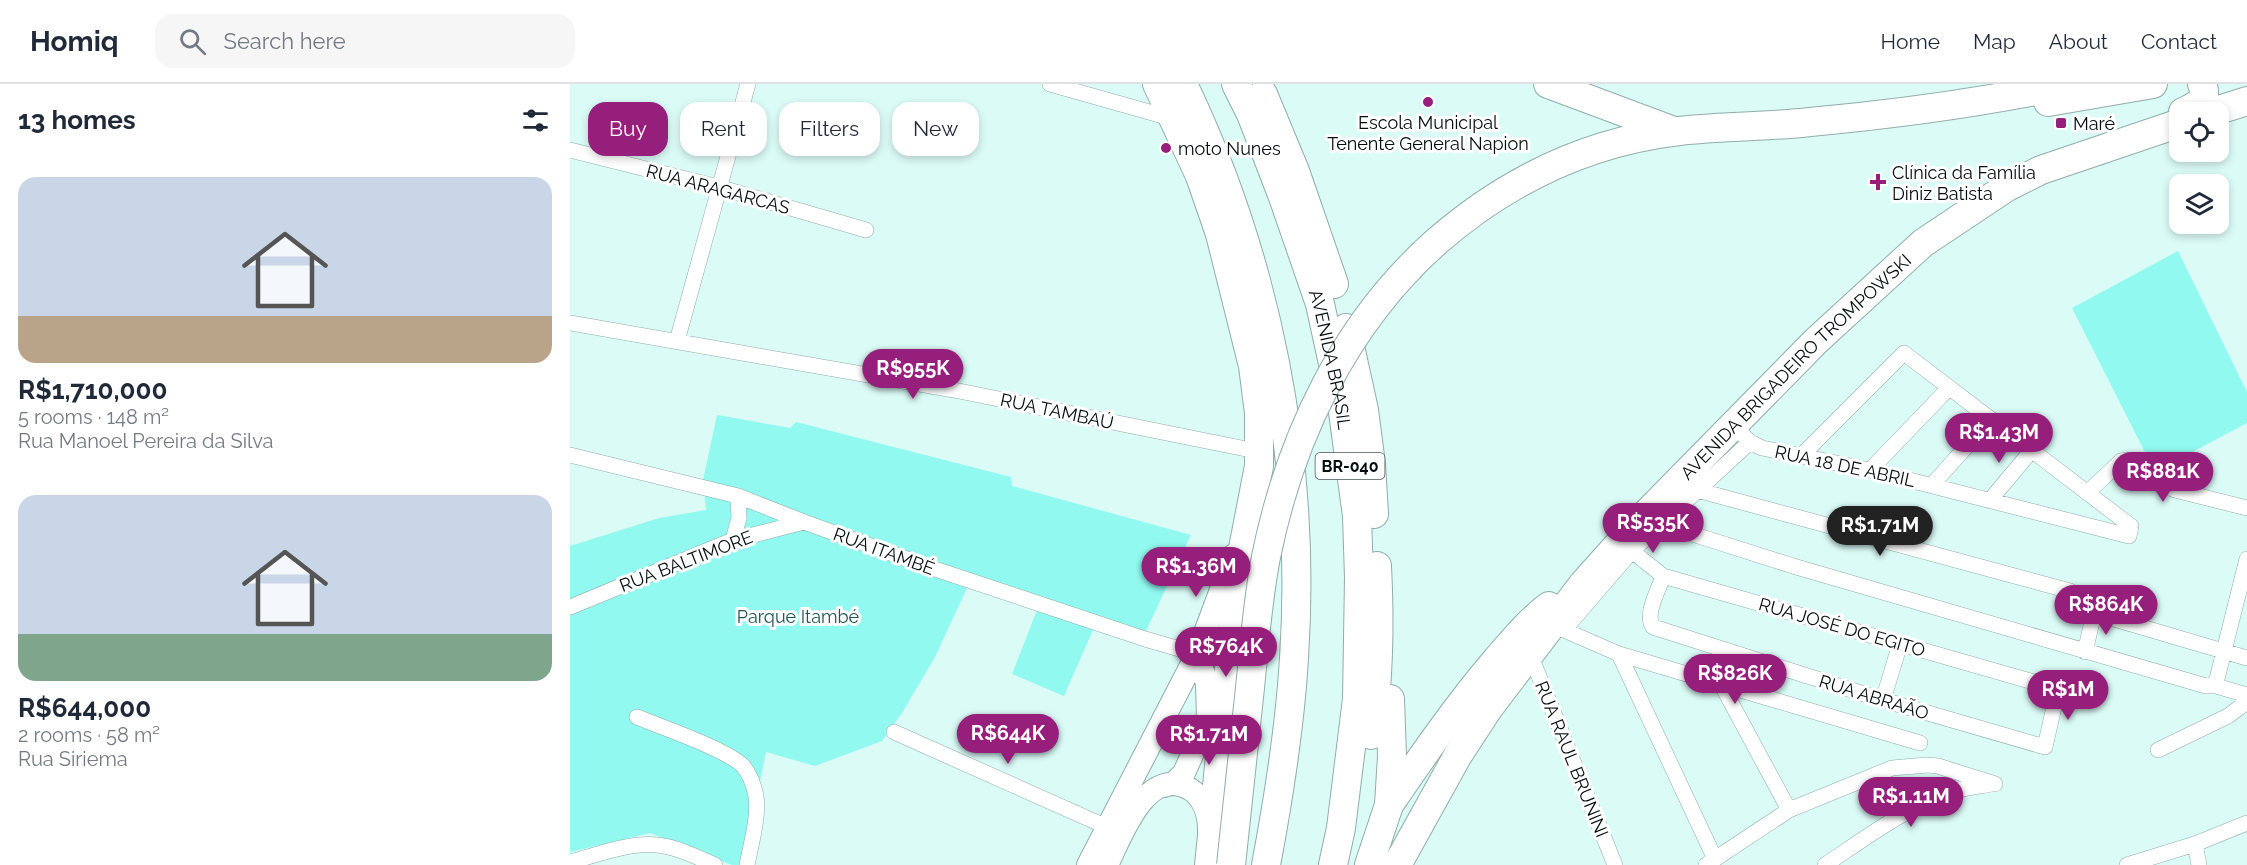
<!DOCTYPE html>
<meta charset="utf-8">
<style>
:root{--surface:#fff;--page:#f6f6f7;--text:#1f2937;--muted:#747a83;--line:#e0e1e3;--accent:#951f7b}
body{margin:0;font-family:Raleway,sans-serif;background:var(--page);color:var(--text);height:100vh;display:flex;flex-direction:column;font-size:22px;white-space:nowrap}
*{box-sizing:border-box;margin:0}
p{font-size:20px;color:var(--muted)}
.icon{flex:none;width:33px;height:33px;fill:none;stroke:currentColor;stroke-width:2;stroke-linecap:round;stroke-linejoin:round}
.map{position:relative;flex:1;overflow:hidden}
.details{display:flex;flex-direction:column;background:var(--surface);width:570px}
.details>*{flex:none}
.hud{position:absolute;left:18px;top:18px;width:570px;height:54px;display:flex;gap:12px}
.buttons{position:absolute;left:1599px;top:18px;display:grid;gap:12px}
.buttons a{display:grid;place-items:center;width:60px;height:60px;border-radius:12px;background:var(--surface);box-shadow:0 3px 9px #0003;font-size:30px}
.price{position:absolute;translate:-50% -51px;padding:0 14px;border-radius:21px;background:var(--accent);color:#fff;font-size:20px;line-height:39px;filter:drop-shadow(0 2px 3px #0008)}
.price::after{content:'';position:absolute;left:50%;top:36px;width:18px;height:14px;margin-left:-9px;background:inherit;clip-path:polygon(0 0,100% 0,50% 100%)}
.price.selected{background:#222;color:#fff}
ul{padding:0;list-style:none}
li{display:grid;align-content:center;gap:12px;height:318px;padding:0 18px}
li span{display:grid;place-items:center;height:186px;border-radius:18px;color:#555}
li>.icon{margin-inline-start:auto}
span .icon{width:108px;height:108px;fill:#fffc;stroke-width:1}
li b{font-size:26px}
h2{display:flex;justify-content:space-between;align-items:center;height:72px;padding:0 18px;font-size:26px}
.tag{padding:0 21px;border-radius:18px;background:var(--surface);box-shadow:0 3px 9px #0003;font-size:21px;line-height:54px}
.tag.selected{background:var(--accent);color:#fff}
header{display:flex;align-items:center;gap:36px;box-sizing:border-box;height:84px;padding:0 30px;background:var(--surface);border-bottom:2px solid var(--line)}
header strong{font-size:28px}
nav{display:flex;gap:33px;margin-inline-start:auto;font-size:21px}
.search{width:420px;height:54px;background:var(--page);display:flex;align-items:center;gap:15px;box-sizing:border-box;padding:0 21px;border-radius:18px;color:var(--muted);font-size:22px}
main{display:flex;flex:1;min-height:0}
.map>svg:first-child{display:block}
.green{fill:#91f9f0}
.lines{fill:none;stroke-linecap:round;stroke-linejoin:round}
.street-casing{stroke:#90adaa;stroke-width:16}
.secondary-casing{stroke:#90adaa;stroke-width:24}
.highway-casing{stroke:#90adaa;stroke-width:30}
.street{stroke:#fff;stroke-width:15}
.secondary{stroke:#fff;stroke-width:22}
.highway{stroke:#fff;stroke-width:28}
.highway-bridge-casing{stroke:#90adaa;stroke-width:30;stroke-linecap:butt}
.highway-bridge{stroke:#fff;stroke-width:28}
.poi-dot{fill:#951f7b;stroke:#fff;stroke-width:2}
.labels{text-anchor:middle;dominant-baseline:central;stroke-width:6;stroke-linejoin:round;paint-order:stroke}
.shield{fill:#fff;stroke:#4f5656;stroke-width:1.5}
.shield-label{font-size:16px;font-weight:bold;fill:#040d0d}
.poi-label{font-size:18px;fill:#040d0d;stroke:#fff;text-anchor:start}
.street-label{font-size:18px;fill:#040d0d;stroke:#fff}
.park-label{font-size:18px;fill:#1c5551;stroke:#fff}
</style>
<header>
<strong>Homiq</strong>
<div class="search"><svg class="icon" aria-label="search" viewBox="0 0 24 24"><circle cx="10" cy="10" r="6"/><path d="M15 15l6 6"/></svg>Search here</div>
<nav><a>Home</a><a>Map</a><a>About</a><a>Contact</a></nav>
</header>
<main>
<section class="details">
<h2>13 homes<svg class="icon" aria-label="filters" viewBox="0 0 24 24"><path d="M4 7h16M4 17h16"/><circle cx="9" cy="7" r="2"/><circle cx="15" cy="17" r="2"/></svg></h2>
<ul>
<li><span style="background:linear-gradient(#c9d6e8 75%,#b9a48a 0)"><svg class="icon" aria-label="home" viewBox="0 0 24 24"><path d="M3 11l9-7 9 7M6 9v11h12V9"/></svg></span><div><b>R$1,710,000</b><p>5 rooms · 148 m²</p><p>Rua Manoel Pereira da Silva</p></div></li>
<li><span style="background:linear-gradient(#c9d6e8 75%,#7fa58c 0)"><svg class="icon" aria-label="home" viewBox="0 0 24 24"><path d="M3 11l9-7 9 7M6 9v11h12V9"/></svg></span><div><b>R$644,000</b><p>2 rooms · 58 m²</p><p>Rua Siriema</p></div></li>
</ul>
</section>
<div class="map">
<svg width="1677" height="781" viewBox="0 0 1677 781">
<rect width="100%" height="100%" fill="#dbfbf7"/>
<!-- green -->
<path class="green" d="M1608,167L1677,308V339L1585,388L1502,224Z
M147,331L220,344L226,338L441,393L442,402L621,451L575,549L526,539L494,612L442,590L467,526L398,502L365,573L332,629L312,657L245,682L196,668L173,781H162L80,749L0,768V462L89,434L136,426L133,396Z"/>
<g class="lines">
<!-- street casing -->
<g class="street-casing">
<path id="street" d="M480,0L604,35
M0,66L148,103L296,146
M0,239L384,306L691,368
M107,257L178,0
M1163,341L1180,358L1192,364L1300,386L1559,452L1561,442L1334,269L1230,373
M0,371L168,412L234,438L362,484L575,555L627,570
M1300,386L1379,304
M1107,398L1127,406L1500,507L1524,529L1677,574
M1362,401L1421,335
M1517,409L1551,377L1557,376L1586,399L1605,406L1677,424
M1421,415L1462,366
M1072,434L1223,482L1636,602L1643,601L1677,611
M163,456L169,434L168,412
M1062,467L1093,492L1488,605L1475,663L1313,616L1083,543C1074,530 1089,506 1093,492
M0,523L163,456L234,438
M1000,539L1062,467L1180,358
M994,546L1049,570L1350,659
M1515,568L1524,529
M960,570L1045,781
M1049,570L1145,775
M1151,600L1219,726
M1643,601L1647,595L1677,475
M1313,616L1330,560
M67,633C91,643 158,666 173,682C180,690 184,702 186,712C189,733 181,760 177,781
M324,648L537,743
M1588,666L1658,632L1677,618
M1625,760L1629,781
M0,778C27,771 59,758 87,761C107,763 127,773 145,781
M1136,781L1219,726L1322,684L1357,681L1368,682L1425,700
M1255,781C1297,753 1340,720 1389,706C1400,703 1411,702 1422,700
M1557,781L1625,760L1677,739"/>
</g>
<!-- secondary casing -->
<g class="secondary-casing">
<path id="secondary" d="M594,702L604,699L614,689L638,635L637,599L627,570
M518,781L627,570L664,471
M537,781C551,753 576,680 620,705C634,714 639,731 639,746"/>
</g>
<!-- highway casing -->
<g class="highway-casing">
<g id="highway">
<path d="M587,0L630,92L650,150L683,282L689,329V382L669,485L639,781"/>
<path d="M613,0C698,177 737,378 724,574C720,644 709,712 696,781"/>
<path id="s1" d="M666,0L681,30L713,113L750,220L772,321L787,432L789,494L787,615L771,744L763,781"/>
<path d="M978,0L1104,47"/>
<path d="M693,10L725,87L764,200"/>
<path d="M1478,18L1583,0"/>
<path d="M1613,28C1626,22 1639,16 1632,0"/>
<path d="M1642,28L1677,17"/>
<path d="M866,158C936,97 1015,58 1109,47C1152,42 1197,43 1240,38C1327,30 1415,18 1500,0"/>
<path d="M776,244L794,326L801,380L804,430"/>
<path d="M801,651C809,595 810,539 807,482"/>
<path d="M819,721C853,671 887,622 927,575C943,557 959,537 979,522"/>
<path d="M799,781L819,721L822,672L820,615"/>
<path id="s2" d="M827,781L888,671L918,625L1013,500L1072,434L1246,257L1353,159L1437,103L1471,86L1610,39"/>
</g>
</g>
<!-- street -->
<use href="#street" class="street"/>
<!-- secondary -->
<use href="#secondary" class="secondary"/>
<!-- highway -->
<use href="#highway" class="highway"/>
<!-- highway-bridge casing -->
<g class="highway-bridge-casing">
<path id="highway-bridge" d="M661,781C667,725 673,669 679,613C684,567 687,519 696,473C720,354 774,240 866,158"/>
</g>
<!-- highway-bridge -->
<use href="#highway-bridge" class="highway-bridge"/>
</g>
<!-- markers -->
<g class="poi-dot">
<circle cx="858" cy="18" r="6"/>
<rect x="1485" y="33" width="12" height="12" rx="3"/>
<circle cx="596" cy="64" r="6"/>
<path d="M1305 89h6v6h6v6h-6v6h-6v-6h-6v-6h6z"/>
</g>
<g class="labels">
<!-- shield labels -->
<rect class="shield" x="745.5" y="369" width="69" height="26" rx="4.5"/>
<g class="shield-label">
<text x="780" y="382">BR-040</text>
</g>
<!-- poi labels -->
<g class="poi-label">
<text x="858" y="38" text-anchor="middle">Escola Municipal<tspan x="858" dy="21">Tenente General Napion</tspan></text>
<text x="1503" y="39">Maré</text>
<text x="608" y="64">moto Nunes</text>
<text x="1322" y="88">Clínica da Família<tspan x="1322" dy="21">Diniz Batista</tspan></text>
</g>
<!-- street labels -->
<g class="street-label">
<text transform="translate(148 105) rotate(15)">RUA ARAGARCAS</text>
<text stroke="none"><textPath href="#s1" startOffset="292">AVENIDA BRASIL</textPath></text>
<text stroke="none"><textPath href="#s2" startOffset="642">AVENIDA BRIGADEIRO TROMPOWSKI</textPath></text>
<text transform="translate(487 327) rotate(12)">RUA TAMBAÚ</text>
<text transform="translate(1275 382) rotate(12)">RUA 18 DE ABRIL</text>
<text transform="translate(314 467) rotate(20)">RUA ITAMBÉ</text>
<text transform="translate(116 477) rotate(-21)">RUA BALTIMORE</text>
<text transform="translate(1272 543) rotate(16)">RUA JOSÉ DO EGITO</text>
<text transform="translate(1304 613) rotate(17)">RUA ABRAÃO</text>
<text transform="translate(1002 675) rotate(68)">RUA RAUL BRUNINI</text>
</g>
<!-- park labels -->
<g class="park-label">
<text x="228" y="532">Parque Itambé</text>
</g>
</g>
</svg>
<div class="buttons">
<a><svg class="icon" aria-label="locate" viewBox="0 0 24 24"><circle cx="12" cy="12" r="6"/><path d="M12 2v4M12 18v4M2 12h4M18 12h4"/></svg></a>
<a><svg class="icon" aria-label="layers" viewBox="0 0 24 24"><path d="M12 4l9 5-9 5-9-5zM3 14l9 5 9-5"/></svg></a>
</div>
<b class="price" style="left:343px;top:316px">R$955K</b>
<b class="price" style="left:1429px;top:380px">R$1.43M</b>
<b class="price" style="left:1593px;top:419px">R$881K</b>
<b class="price" style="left:1083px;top:470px">R$535K</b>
<b class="price selected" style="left:1310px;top:473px">R$1.71M</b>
<b class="price" style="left:626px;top:514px">R$1.36M</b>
<b class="price" style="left:1536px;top:552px">R$864K</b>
<b class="price" style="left:656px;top:594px">R$764K</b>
<b class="price" style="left:1165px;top:621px">R$826K</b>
<b class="price" style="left:1498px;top:637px">R$1M</b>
<b class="price" style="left:438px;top:681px">R$644K</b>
<b class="price" style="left:639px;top:682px">R$1.71M</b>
<b class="price" style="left:1341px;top:744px">R$1.11M</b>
<div class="hud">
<a class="tag selected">Buy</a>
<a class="tag">Rent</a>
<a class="tag">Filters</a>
<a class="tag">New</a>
</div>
</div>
</main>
